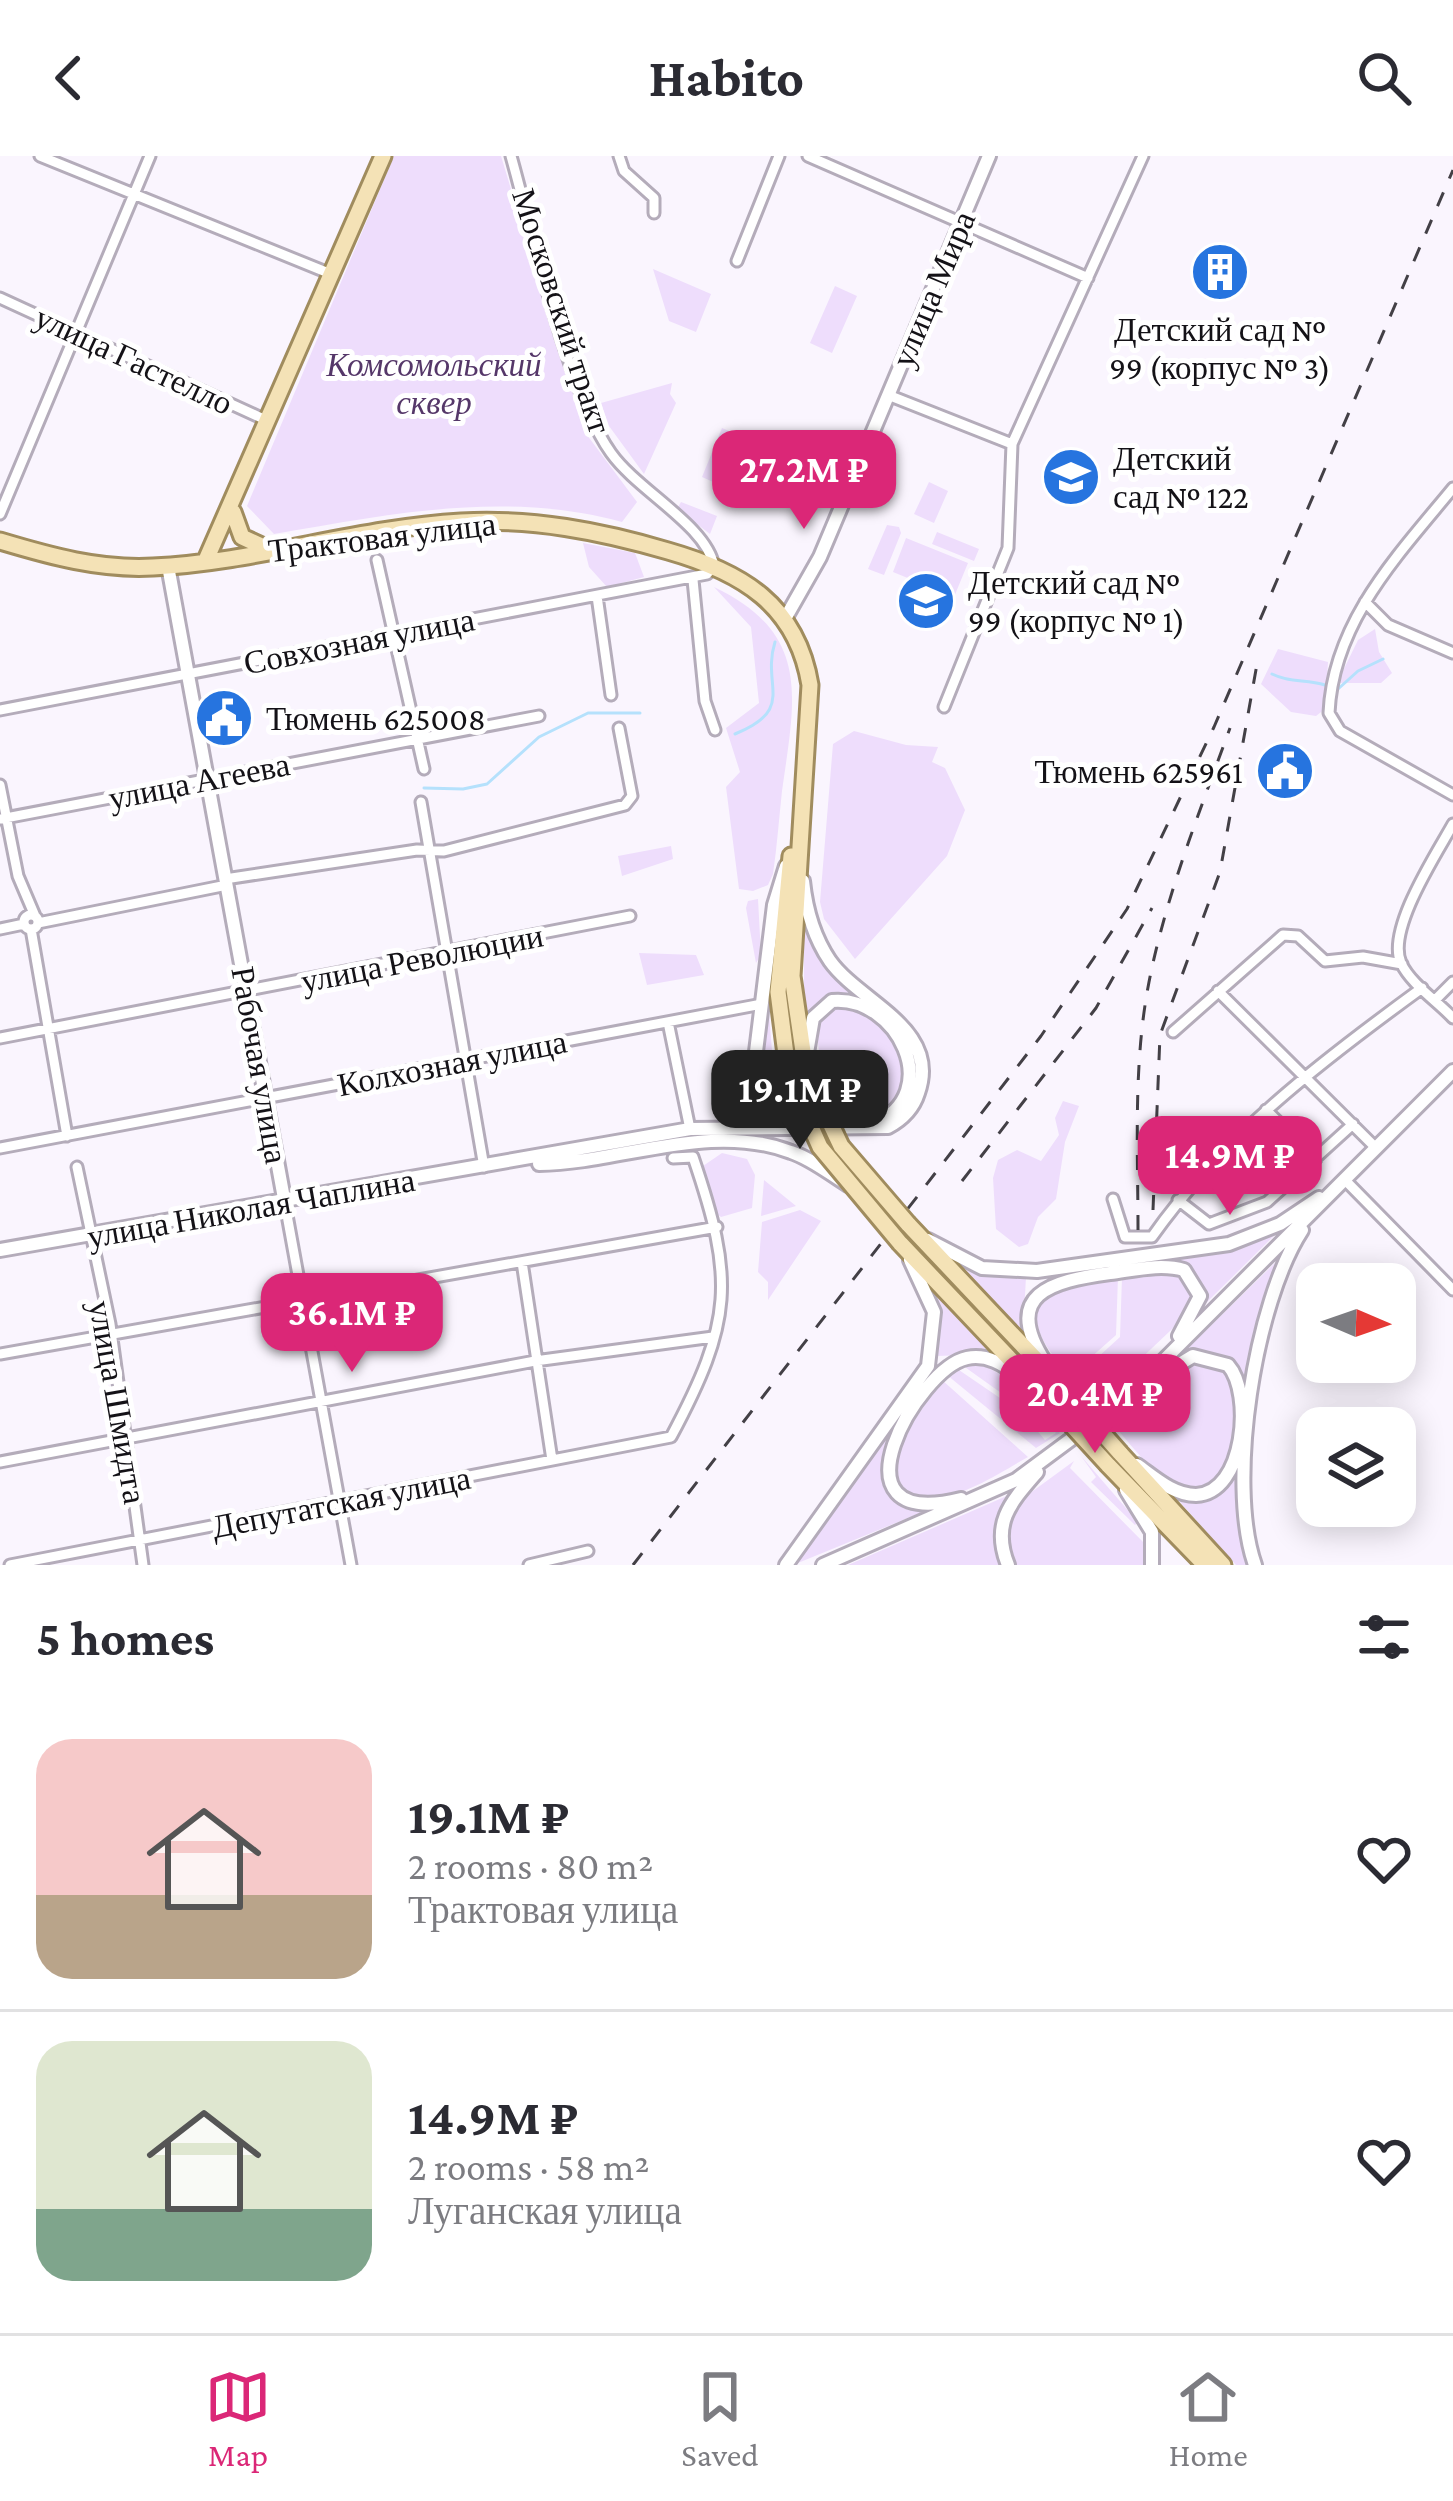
<!DOCTYPE html>
<meta charset="utf-8">
<style>
:root{--surface:#fff;--page:#f7f7f7;--text:#2b2b33;--muted:#7c7c81;--line:#e1e1e2;--accent:#db2777}
body{margin:0;font-family:"Crimson Pro",serif;background:var(--page);color:var(--text);height:100vh;display:flex;flex-direction:column;font-size:45px;white-space:nowrap}
*{box-sizing:border-box;margin:0}
p{font-size:39px;color:var(--muted)}
.icon{flex:none;width:66px;height:66px;fill:none;stroke:currentColor;stroke-width:2;stroke-linecap:round;stroke-linejoin:round}
.map{position:relative;height:1409px;overflow:hidden}
.panel{display:flex;flex-direction:column;background:var(--surface);flex:1}
.panel>*{flex:none}
.needle{width:78px;rotate:92deg}
.fabs{position:absolute;left:1296px;top:1107px;display:grid;gap:24px}
.fabs a{display:grid;place-items:center;width:120px;height:120px;border-radius:24px;background:var(--surface);box-shadow:0 6px 30px #0003;font-size:60px}
.price{position:absolute;translate:-50% -102px;padding:0 27px;border-radius:24px;background:var(--accent);color:#fff;font-size:39px;line-height:78px;filter:drop-shadow(0 3px 6px #0008)}
.price::after{content:'';position:absolute;left:50%;top:72px;width:36px;height:27px;margin-left:-18px;background:inherit;clip-path:polygon(0 0,100% 0,50% 100%)}
.price.selected{background:#222;color:#fff}
ul{padding:0;list-style:none}
li{display:flex;align-items:center;gap:36px;height:300px;padding:0 36px}
li+li{border-top:3px solid var(--line)}
li span{display:grid;place-items:center;flex:none;width:336px;height:240px;border-radius:36px;color:#555}
li>.icon{margin-inline-start:auto}
span .icon{width:144px;height:144px;fill:#fffc;stroke-width:1}
li b{font-size:51px}
h2{display:flex;justify-content:space-between;align-items:center;height:144px;padding:0 36px;font-size:51px}
header{display:flex;justify-content:space-between;align-items:center;height:156px;padding:0 36px;background:var(--surface);font-size:54px;font-weight:700}
.tab-bar{display:flex;justify-content:space-around;align-items:center;height:168px;border-top:3px solid var(--line);background:var(--surface);font-size:33px;color:var(--muted)}
.tab-bar a{display:grid;justify-items:center;gap:6px}
.tab-bar .selected{color:var(--accent)}
.map>svg:first-child{display:block}
.green{fill:#eeddfc}
.lines{fill:none;stroke-linecap:round;stroke-linejoin:round}
.stream{stroke:#b5e1fc;stroke-width:3}
.minor-casing{stroke:#b4acba;stroke-width:15}
.tertiary-casing{stroke:#b4acba;stroke-width:18}
.primary-casing{stroke:#a08c5e;stroke-width:21}
.minor{stroke:#fff;stroke-width:9}
.tertiary{stroke:#fff;stroke-width:12}
.primary{stroke:#f4e2b6;stroke-width:15}
.rail{stroke:#434046;stroke-width:3;stroke-dasharray:15 15;stroke-linecap:butt}
.primary-bridge-casing{stroke:#a08c5e;stroke-width:21;stroke-linecap:butt}
.primary-bridge{stroke:#f4e2b6;stroke-width:15}
.labels{text-anchor:middle;dominant-baseline:central;stroke-width:10;stroke-linejoin:round;paint-order:stroke}
.street-label{font-size:33px;fill:#141217;stroke:#fff}
.poi-label{font-size:33px;fill:#141217;stroke:#fff;text-anchor:start}
.park-label{font-size:33px;font-style:italic;fill:#553769;stroke:#fff}
</style>
<header><svg class="icon" aria-label="back" viewBox="0 0 24 24"><path d="M15 5l-7 7 7 7"/></svg>Habito<svg class="icon" aria-label="search" viewBox="0 0 24 24"><circle cx="10" cy="10" r="6"/><path d="M15 15l6 6"/></svg></header>
<div class="map">
<svg width="1453" height="1409" viewBox="0 0 1453 1409">
<rect width="100%" height="100%" fill="#faf5fe"/>
<!-- green -->
<path class="green" d="M394,0H501L584,275L637,346L622,366C505,334 391,358 274,378L247,350Z
M653,113L711,138L696,176L669,165Z
M835,130L857,140L832,197L810,187Z
M672,227L670,238L676,247L644,318L609,270L601,247Z
M722,272L760,288L745,325L731,334L702,321Z
M929,326L948,335L934,367L914,358Z
M681,346L717,360L710,378L677,353Z
M887,369L899,371L901,377L884,419L868,413Z
M937,376L979,393L974,405L932,388Z
M906,382L968,407L954,441L893,416Z
M583,387L635,397L644,421L607,431L589,411Z
M714,431C812,478 795,542 782,635C779,663 777,690 773,718L768,729L753,735L739,733L726,631L740,616L726,572L759,547L751,471Z
M1375,473L1379,496L1392,517L1381,527H1337L1358,484Z
M1278,493L1328,506L1325,553L1316,560L1291,556L1261,528Z
M854,575L906,589L938,591L932,606L945,612L965,654L947,700L855,803L824,763L820,746L833,588Z
M671,690L673,703L622,720L618,700Z
M758,743L761,799L756,807L746,752L748,745Z
M804,763L815,787L861,842L824,841L804,867Z
M639,797L696,799L704,819L647,829Z
M768,844L773,907L793,965C766,963 752,961 755,931L759,932L758,954L771,958L773,932L755,927Z
M832,851C910,856 941,955 845,967L821,911L816,871Z
M1063,945L1079,950L1065,986L1056,1043L1038,1061L1028,1088L1019,1091L996,1073L993,1022L998,1004L1017,994L1041,1005L1059,979L1055,962Z
M722,997L747,1003L755,1019L752,1052L721,1061L713,1055L703,1010Z
M764,1024L796,1050L761,1060Z
M800,1054L821,1065L768,1144V1126L758,1116L762,1066Z
M1283,1071L1203,1150L1202,1127L1188,1110L1135,1107L1224,1095Z
M1280,1102L1262,1144L1246,1244C1243,1206 1219,1191 1183,1197Z
M958,1109L989,1120L1026,1121L1023,1176Z
M1165,1115L1184,1119L1195,1136L1189,1157L1094,1247L1073,1224L1120,1181L1122,1121Z
M1118,1121L1116,1179L1070,1220C1007,1150 1038,1132 1118,1121Z
M933,1135L993,1198L937,1200L941,1163Z
M1194,1205L1228,1216C1238,1247 1243,1344 1187,1333C1158,1328 1134,1291 1115,1271Z
M979,1207L1011,1224L1034,1249L1025,1254L962,1209Z
M956,1212L1022,1257L1045,1284L1056,1277L1039,1258H1031L1038,1252L1060,1277L1036,1292L947,1219Z
M942,1224L1028,1301C991,1321 928,1368 894,1322L899,1286Z
M887,1282C875,1320 887,1343 925,1355L793,1409Z
M1081,1300L1138,1366L1135,1369L1091,1326L1096,1321Z
M1239,1304L1238,1358L1250,1409H1236L1172,1337L1193,1344Z
M1074,1305L1070,1312L1149,1392L1147,1409H1014L1007,1366L1022,1343Z
M1009,1339L995,1368L1002,1409H848Z"/>
<g class="lines">
<!-- stream -->
<path class="stream" d="M1272,518C1290,527 1306,523 1325,529
M1338,533L1358,515L1383,503
M735,578C797,553 761,530 775,486
M424,632L463,633L487,628L539,581L588,557H640"/>
<!-- minor casing -->
<g class="minor-casing">
<path id="minor" d="M40,0L331,118
M619,0L624,15L654,42V57
M808,0L1088,122
M737,105L779,0
M0,142L268,265
M888,239L1012,288
M1453,332C1398,399 1333,466 1329,557L1340,575L1453,639
M0,358L150,0
M377,404L424,613
M693,424L705,545L715,574
M597,440L611,539
M1365,446L1388,469L1453,497
M944,551L1008,392L1012,288L1143,0
M0,554L707,418L714,410C706,369 638,335 611,297C567,235 533,78 511,0
M0,629L18,720L35,760
M421,646L484,1011
M0,663L539,560
M1453,668C1437,697 1386,774 1401,807C1411,828 1437,845 1453,862
M225,723L417,694L444,695L625,649L632,640L619,572
M24 766a7 7 0 1 1 14 0a7 7 0 1 1-14 0Z
M38,767L227,729
M0,773L24,768
M31,773L67,980
M1218,835L1376,992
M1435,844L1453,826
M668,866L690,973
M1173,876L1283,779L1298,780L1325,805L1363,801L1402,808
M0,882L630,760
M1266,954L1316,1003
M0,992L762,848
M77,1011L110,1168L143,1409
M1344,1023L1453,1134
M1113,1043L1125,1081H1152C1223,980 1323,904 1422,832
M1178,1044L1209,1068L1267,1046L1353,968
M285,1048L351,1409
M522,1106L552,1304
M0,1198L717,1071
M0,1306L535,1205L713,1181
M10,1409L671,1281C733,1165 735,1124 693,1001L673,1002
M529,1409L588,1395"/>
</g>
<!-- tertiary casing -->
<g class="tertiary-casing">
<path id="tertiary" d="M168,410L285,1048
M786,461L820,401L989,0
M807,897L813,862L832,845C897,839 946,937 874,968
M747,969L774,749L786,710
M539,1008C621,1007 710,965 791,996C812,1003 830,1018 848,1029
M928,1084L982,1112L1037,1115L1229,1088L1280,1068L1319,1042
M0,1094L690,973L888,971C903,963 913,953 918,937C941,872 860,847 830,805C813,780 806,754 803,725
M1045,1206C1001,1138 1051,1125 1110,1117C1134,1114 1161,1107 1184,1114L1200,1140L1179,1180
M1137,1309C1154,1321 1173,1339 1196,1339C1245,1337 1253,1237 1228,1209L1193,1200L1150,1226
M1126,1334L1152,1376V1409
M961,1343C823,1377 918,1212 967,1202C987,1198 1003,1208 1018,1220
M786,1409L928,1210L934,1156L910,1104
M823,1409L1016,1324L1124,1244L1453,915
M1008,1409C991,1367 1011,1346 1037,1316
M1255,1409C1226,1327 1255,1146 1302,1074"/>
</g>
<!-- primary casing -->
<g class="primary-casing">
<path id="primary" d="M233,356L242,381L266,392
M0,385C50,400 100,414 153,411C256,406 357,372 461,366C532,362 600,375 668,395C742,416 797,449 810,529L792,820L806,916
M206,404L383,0
M789,922L778,836L791,700
M908,1068L1058,1227
M900,1087L1045,1240
M1120,1297L1223,1409
M1108,1309L1205,1409"/>
</g>
<!-- minor -->
<use href="#minor" class="minor"/>
<!-- tertiary -->
<use href="#tertiary" class="tertiary"/>
<!-- primary -->
<use href="#primary" class="primary"/>
<!-- rail -->
<path class="rail" d="M962,1025L1096,852L1152,752
M1153,1054L1160,879L1220,716L1257,508
M1138,1074C1138,992 1133,908 1149,826C1166,739 1200,655 1230,572
M633,1409L1041,880L1127,753L1214,571L1453,14"/>
<!-- primary-bridge casing -->
<g class="primary-bridge-casing">
<path id="primary-bridge" d="M806,916L841,990L908,1068
M789,922L820,991L900,1087
M1058,1227L1120,1297
M1045,1240L1108,1309"/>
</g>
<!-- primary-bridge -->
<use href="#primary-bridge" class="primary-bridge"/>
</g>
<!-- icons -->
<defs>
<g id="building-disc" transform="scale(3)"><circle r="9.5" fill="#2674df" stroke="#fff"/><path d="M-4-6H4V6H1V3H-1V6H-4ZM-2.5-4.3h1.7v1.8h-1.7ZM.8-4.3h1.7v1.8H.8ZM-2.5-1h1.7V.8h-1.7ZM.8-1h1.7V.8H.8Z" fill="#fff"/></g>
<g id="school-disc" transform="scale(3)"><circle r="9.5" fill="#2674df" stroke="#fff"/><path d="M0-5L7-2L0 1L-7-2ZM-4 1L0 2.5L4 1V4Q0 6-4 4Z" fill="#fff"/></g>
<g id="civic-disc" transform="scale(3)"><circle r="9.5" fill="#2674df" stroke="#fff"/><path d="M-.6-6.5H3V-4.5H.6V-3L4-1V1h2V6H-6V1h2V-1L-.6-3ZM-1.2 2.5V6h2.4V2.5Z" fill="#fff"/></g>
</defs>
<g fill-rule="evenodd">
<use href="#building-disc" x="1220" y="116"/>
<use href="#school-disc" x="1071" y="321"/>
<use href="#school-disc" x="926" y="445"/>
<use href="#civic-disc" x="224" y="562"/>
<use href="#civic-disc" x="1285" y="615"/>
</g>
<g class="labels">
<!-- street labels -->
<g class="street-label">
<text transform="translate(933 133) rotate(-67)">улица Мира</text>
<text transform="translate(562 155) rotate(72)">Московский тракт</text>
<text transform="translate(134 204) rotate(25)">улица Гастелло</text>
<text transform="translate(382 381) rotate(-7)">Трактовая улица</text>
<text transform="translate(359 485) rotate(-11)">Совхозная улица</text>
<text transform="translate(199 625) rotate(-11)">улица Агеева</text>
<text transform="translate(422 802) rotate(-11)">улица Революции</text>
<text transform="translate(452 907) rotate(-11)">Колхозная улица</text>
<text transform="translate(260 909) rotate(80)">Рабочая улица</text>
<text transform="translate(251 1052) rotate(-10)">улица Николая Чаплина</text>
<text transform="translate(118 1246) rotate(80)">улица Шмидта</text>
<text transform="translate(341 1346) rotate(-11)">Депутатская улица</text>
</g>
<!-- poi labels -->
<g class="poi-label">
<text x="1220" y="173" text-anchor="middle">Детский сад №<tspan x="1220" dy="38">99 (корпус № 3)</tspan></text>
<text x="1113" y="302">Детский<tspan x="1113" dy="38">сад № 122</tspan></text>
<text x="968" y="426">Детский сад №<tspan x="968" dy="38">99 (корпус № 1)</tspan></text>
<text x="266" y="562">Тюмень 625008</text>
<text x="1243" y="615" text-anchor="end">Тюмень 625961</text>
</g>
<!-- park labels -->
<g class="park-label">
<text x="434" y="208">Комсомольский<tspan x="434" dy="38">сквер</tspan></text>
</g>
</g>
</svg>
<div class="fabs">
<a><svg class="needle" viewBox="-14 -14 28 28"><path d="M0-13l5 13h-10z" fill="#e53935"/><path d="M0 13l5-13h-10z" fill="#7c7c81"/></svg></a>
<a><svg class="icon" aria-label="layers" viewBox="0 0 24 24"><path d="M12 4l9 5-9 5-9-5zM3 14l9 5 9-5"/></svg></a>
</div>
<b class="price" style="left:804px;top:376px">27.2M ₽</b>
<b class="price selected" style="left:800px;top:996px">19.1M ₽</b>
<b class="price" style="left:1230px;top:1062px">14.9M ₽</b>
<b class="price" style="left:352px;top:1219px">36.1M ₽</b>
<b class="price" style="left:1095px;top:1300px">20.4M ₽</b>
</div>
<section class="panel">
<h2>5 homes<svg class="icon" aria-label="filters" viewBox="0 0 24 24"><path d="M4 7h16M4 17h16"/><circle cx="9" cy="7" r="2"/><circle cx="15" cy="17" r="2"/></svg></h2>
<ul>
<li><span style="background:linear-gradient(#f6c9c9 65%,#b9a48a 0)"><svg class="icon" aria-label="home" viewBox="0 0 24 24"><path d="M3 11l9-7 9 7M6 9v11h12V9"/></svg></span><div><b>19.1M ₽</b><p>2 rooms · 80 m²</p><p>Трактовая улица</p></div><svg class="icon" aria-label="heart" viewBox="0 0 24 24"><path d="M12 20l-8-8c-3-5 5-10 8-4 3-6 11-1 8 4z"/></svg></li>
<li><span style="background:linear-gradient(#dfe7d0 70%,#7fa58c 0)"><svg class="icon" aria-label="home" viewBox="0 0 24 24"><path d="M3 11l9-7 9 7M6 9v11h12V9"/></svg></span><div><b>14.9M ₽</b><p>2 rooms · 58 m²</p><p>Луганская улица</p></div><svg class="icon" aria-label="heart" viewBox="0 0 24 24"><path d="M12 20l-8-8c-3-5 5-10 8-4 3-6 11-1 8 4z"/></svg></li>
</ul>
</section>
<nav class="tab-bar">
<a class="selected"><svg class="icon" aria-label="map" viewBox="0 0 24 24"><path d="M3 6l6-2 6 2 6-2v14l-6 2-6-2-6 2zM9 4v14M15 6v14"/></svg>Map</a>
<a><svg class="icon" aria-label="saved" viewBox="0 0 24 24"><path d="M7 4h10v16l-5-4-5 4z"/></svg>Saved</a>
<a><svg class="icon" aria-label="home" viewBox="0 0 24 24"><path d="M3 11l9-7 9 7M6 9v11h12V9"/></svg>Home</a>
</nav>
